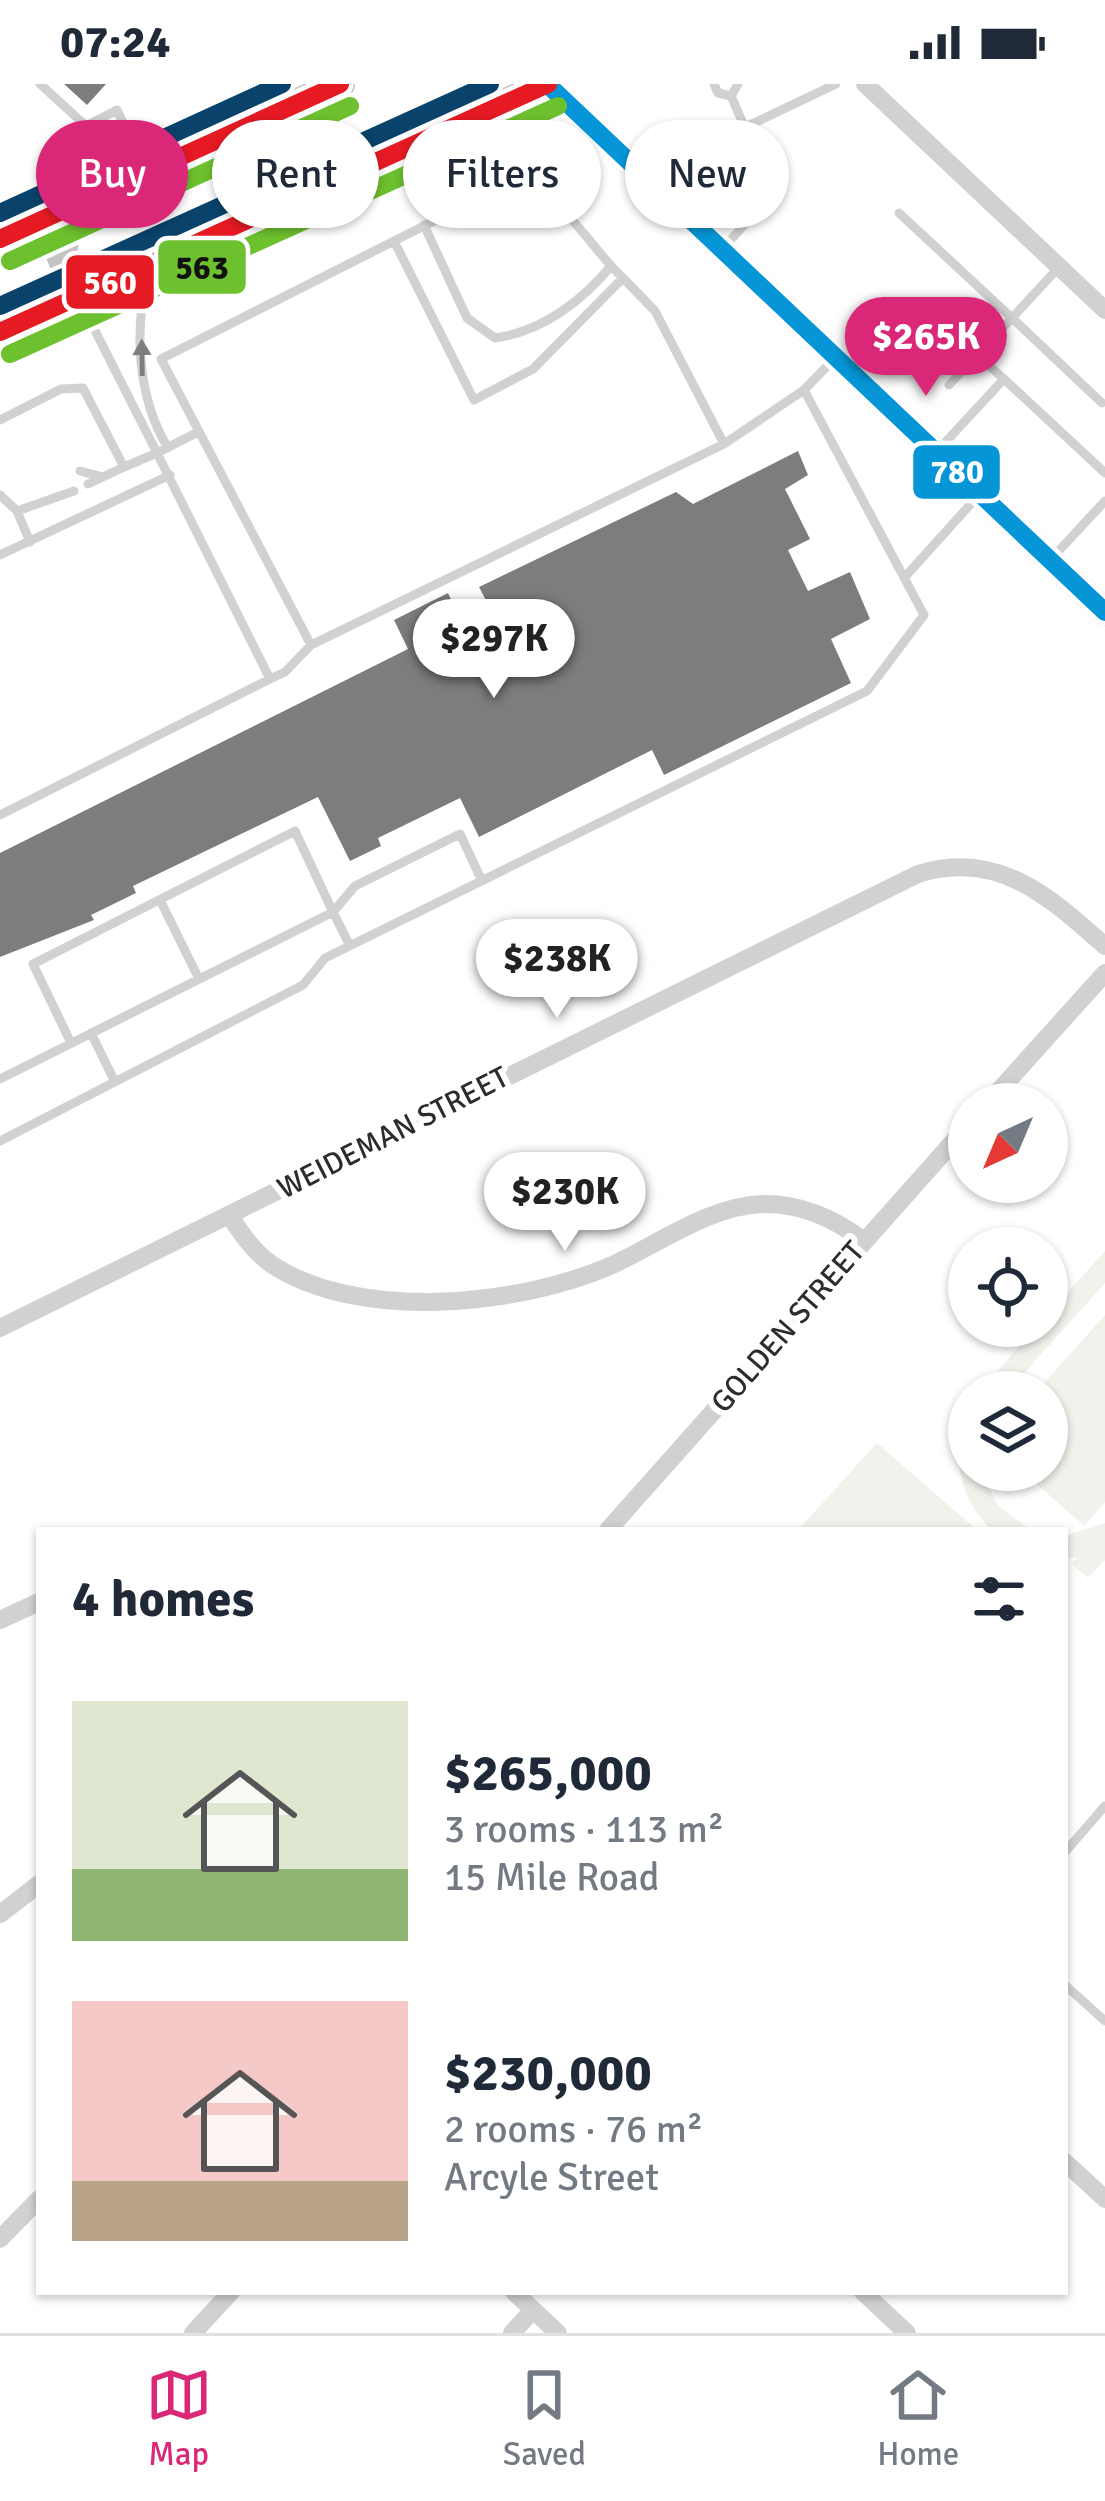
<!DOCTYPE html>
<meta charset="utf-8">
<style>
:root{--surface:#fff;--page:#f2f2f3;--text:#1f2937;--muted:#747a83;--line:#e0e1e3;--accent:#db2777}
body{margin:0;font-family:Signika,sans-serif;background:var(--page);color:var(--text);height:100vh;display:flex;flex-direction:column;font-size:45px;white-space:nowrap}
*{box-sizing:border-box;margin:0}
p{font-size:39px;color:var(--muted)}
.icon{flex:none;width:66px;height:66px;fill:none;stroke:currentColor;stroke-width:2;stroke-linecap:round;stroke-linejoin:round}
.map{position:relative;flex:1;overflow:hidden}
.sheet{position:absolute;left:36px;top:1443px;width:1032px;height:768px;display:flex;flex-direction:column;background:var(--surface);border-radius:0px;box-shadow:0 3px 9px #0004}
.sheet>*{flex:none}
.top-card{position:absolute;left:36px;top:36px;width:1035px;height:108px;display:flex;gap:24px}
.needle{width:78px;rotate:224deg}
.buttons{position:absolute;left:948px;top:999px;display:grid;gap:24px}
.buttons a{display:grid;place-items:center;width:120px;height:120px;border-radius:50%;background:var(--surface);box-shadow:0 3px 9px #0004;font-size:60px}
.price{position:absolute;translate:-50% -102px;padding:0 27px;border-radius:42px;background:#fff;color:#222;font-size:39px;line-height:78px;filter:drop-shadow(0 3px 6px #0008)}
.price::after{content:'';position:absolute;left:50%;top:72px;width:36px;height:27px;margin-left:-18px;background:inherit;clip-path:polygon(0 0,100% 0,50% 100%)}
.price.selected{background:var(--accent);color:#fff}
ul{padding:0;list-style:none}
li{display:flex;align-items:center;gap:36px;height:300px;padding:0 36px}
li span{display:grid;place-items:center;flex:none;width:336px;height:240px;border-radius:0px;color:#555}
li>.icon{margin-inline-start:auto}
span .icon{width:144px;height:144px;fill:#fffc;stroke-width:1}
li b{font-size:51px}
h2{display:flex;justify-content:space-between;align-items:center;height:144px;padding:0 36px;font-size:51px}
.pill{padding:0 42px;border-radius:54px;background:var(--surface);box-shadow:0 3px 9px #0004;font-size:42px;line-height:108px}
.pill.selected{background:var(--accent);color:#fff}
.status{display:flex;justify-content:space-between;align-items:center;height:84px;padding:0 60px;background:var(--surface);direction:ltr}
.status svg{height:33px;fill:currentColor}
.menu{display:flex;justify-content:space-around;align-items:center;height:168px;border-top:3px solid var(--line);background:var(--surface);font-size:33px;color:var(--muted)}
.menu a{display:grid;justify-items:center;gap:6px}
.menu .selected{color:var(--accent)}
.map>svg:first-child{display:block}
.green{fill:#f0f3eb}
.building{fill:#7d7d7d}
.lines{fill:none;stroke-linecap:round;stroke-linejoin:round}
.service{stroke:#d1d1d1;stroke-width:9}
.minor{stroke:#d1d1d1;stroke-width:18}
.secondary{stroke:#cacaca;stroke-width:27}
.primary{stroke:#c4c4c4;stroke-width:30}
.bus-1-casing{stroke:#fff;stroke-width:27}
.bus-2-casing{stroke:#fff;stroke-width:27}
.bus-3-casing{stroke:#fff;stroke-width:27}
.bus-4-casing{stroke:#fff;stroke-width:27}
.bus-1{stroke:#0696d7;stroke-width:18}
.bus-2{stroke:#e51a23;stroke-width:18}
.bus-3{stroke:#6dc02e;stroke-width:18}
.bus-4{stroke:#09426a;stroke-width:18}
.oneway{fill:#7e7e7e}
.labels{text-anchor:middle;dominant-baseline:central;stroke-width:12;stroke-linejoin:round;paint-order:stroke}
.street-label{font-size:30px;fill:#2c2c2c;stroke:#fff}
.line-badge{stroke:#fff;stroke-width:4.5}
.badge-label{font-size:33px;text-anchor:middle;font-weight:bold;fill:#fff}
.pale-badge-label{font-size:33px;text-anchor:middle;font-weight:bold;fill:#111}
</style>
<div class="status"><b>07:24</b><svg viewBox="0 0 49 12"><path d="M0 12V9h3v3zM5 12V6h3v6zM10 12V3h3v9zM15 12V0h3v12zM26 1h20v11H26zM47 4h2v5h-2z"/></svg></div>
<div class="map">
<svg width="1105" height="2249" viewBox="0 0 1105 2249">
<rect width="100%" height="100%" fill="#fff"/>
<!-- green -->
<path class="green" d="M1105,1167V1199L1007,1308H979L1037,1242H1047V1231Z
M1105,1231V1418L1084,1442L1021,1386H1047V1308H1036Z
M969,1324V1386H981L998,1422L1031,1446H991C958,1412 949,1367 969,1324Z
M877,1359L977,1446H798Z
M1105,1439V1476L1088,1494L1072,1480L1077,1473L1065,1474V1452Z"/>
<!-- building -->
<path class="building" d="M64,0H106L87,21Z
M798,367L808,391L785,405L810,455L788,466L808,507L850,488L870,535L831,555L851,599L664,691L652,666L479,753L460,714L378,754L381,762L350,777L318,713L133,802L136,809L91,831L94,836L0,873V769L408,565L394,536L448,509L462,538L490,524L479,503L676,408L693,420Z"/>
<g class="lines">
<!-- service -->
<path class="service" d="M40,0L86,42L117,26L145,86
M260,0L277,23
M714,0L718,9L731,12
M738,0L731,12L745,44
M722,52L775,107L726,161
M649,89L836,0
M899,129L1012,234L977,271L1004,295L940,364
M424,141L467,234L495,254C543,247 580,219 611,182
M394,157L508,100C564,106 586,160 623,194
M1059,183L1012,234L1102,319
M148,189C134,246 137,313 168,364
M80,217L157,369L198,348
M1004,295L1105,389
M949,301L977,271
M0,336L61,305L83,304L124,383L157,369L270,595L0,731
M80,387L103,393
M88,400L124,383
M0,411L17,427L74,407
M17,427L30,458
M0,471L170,391
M1054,472L1105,417
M904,494L977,413
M311,561L161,275L394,157L474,316L533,285L623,194L655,227L724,360L804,306
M270,595L285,588L311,561L724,360
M160,816L199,895
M91,949L115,998
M71,959L33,880L295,747L333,828L355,802L460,750L482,797
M0,995L333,828L350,862
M0,1057L303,901L325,874L867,607L924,531L804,306L832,277
M1065,1768L1105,1722
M1065,1901L1105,1937"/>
<!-- minor -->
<path class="minor" d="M865,0L1105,226
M987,1020L1105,889
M229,1131C241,1149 253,1167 271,1180C358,1238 518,1222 610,1182C657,1161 709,1122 762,1120C800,1119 835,1135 864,1157
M0,1244L918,790C997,765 1049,812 1105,862
M608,1446L969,1040
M0,1536L39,1518
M0,1830L39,1800
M1065,2078L1105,2115
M0,2155L39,2115
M514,2208L558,2249
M863,2208L907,2249
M193,2249L231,2208
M512,2249L533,2226"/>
<!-- secondary -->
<path class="secondary" d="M547,0L1105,528"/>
<!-- primary -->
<path class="primary" d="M72,123L61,171L78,212
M0,155L340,0
M0,248L548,0"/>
<!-- bus-1 casing -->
<g class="bus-1-casing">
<path id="bus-1" d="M547,0L1105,528"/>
</g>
<!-- bus-2 casing -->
<g class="bus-2-casing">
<path id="bus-2" d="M0,155L340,0
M0,248L548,0"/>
</g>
<!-- bus-3 casing -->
<g class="bus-3-casing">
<path id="bus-3" d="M10,177L350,22
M10,270L558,22"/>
</g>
<!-- bus-4 casing -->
<g class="bus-4-casing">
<path id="bus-4" d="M0,129L282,0
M0,222L490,0"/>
</g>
<!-- bus-1 -->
<use href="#bus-1" class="bus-1"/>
<!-- bus-2 -->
<use href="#bus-2" class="bus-2"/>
<!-- bus-3 -->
<use href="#bus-3" class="bus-3"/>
<!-- bus-4 -->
<use href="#bus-4" class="bus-4"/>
</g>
<!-- one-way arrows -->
<defs><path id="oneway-solid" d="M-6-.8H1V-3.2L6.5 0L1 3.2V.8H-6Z" transform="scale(3)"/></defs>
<use class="oneway" href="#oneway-solid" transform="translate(142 274) rotate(-91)"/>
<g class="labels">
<!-- street labels -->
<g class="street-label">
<text transform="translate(393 1049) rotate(-27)">WEIDEMAN STREET</text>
<text transform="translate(788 1243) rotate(-49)">GOLDEN STREET</text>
</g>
</g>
<g class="line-badge">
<rect x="156" y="154" width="92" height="58" rx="12" fill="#6dc02e"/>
<rect x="64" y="169" width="92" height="58" rx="12" fill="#e51a23"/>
<rect x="911" y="359" width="91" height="58" rx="12" fill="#0696d7"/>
</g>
<g class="badge-label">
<text x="110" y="210">560</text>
<text x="957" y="399">780</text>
</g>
<g class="pale-badge-label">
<text x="202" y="195">563</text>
</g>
</svg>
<div class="buttons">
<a><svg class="needle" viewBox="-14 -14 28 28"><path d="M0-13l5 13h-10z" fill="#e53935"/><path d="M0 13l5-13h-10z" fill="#747a83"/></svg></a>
<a><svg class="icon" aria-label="locate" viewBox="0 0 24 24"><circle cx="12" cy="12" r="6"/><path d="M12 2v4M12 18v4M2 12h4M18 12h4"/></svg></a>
<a><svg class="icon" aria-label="layers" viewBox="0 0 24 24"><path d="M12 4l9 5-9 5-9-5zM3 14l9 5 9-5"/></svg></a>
</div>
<b class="price selected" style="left:926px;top:315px">$265K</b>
<b class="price" style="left:494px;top:617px">$297K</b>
<b class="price" style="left:557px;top:937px">$238K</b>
<b class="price" style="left:565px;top:1170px">$230K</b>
<div class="top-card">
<a class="pill selected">Buy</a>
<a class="pill">Rent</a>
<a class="pill">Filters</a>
<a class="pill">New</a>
</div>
<section class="sheet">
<h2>4 homes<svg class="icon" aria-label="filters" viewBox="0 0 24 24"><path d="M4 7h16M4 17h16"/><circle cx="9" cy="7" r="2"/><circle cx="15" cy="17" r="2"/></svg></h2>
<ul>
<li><span style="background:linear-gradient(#dfe7d0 70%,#8fb573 0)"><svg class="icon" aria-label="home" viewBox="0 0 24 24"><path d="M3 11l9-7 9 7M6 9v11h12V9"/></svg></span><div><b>$265,000</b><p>3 rooms · 113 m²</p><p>15 Mile Road</p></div></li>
<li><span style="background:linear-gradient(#f6c9c9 75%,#b9a48a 0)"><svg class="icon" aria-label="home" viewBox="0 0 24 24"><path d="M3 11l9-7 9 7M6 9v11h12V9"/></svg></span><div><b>$230,000</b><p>2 rooms · 76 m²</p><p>Arcyle Street</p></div></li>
</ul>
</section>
</div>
<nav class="menu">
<a class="selected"><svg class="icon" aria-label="map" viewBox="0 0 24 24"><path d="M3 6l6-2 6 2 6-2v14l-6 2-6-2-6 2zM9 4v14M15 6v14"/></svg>Map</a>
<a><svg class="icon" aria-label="saved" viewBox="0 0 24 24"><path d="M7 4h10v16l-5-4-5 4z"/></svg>Saved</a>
<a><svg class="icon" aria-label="home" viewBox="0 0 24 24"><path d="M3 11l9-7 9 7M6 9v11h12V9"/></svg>Home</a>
</nav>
